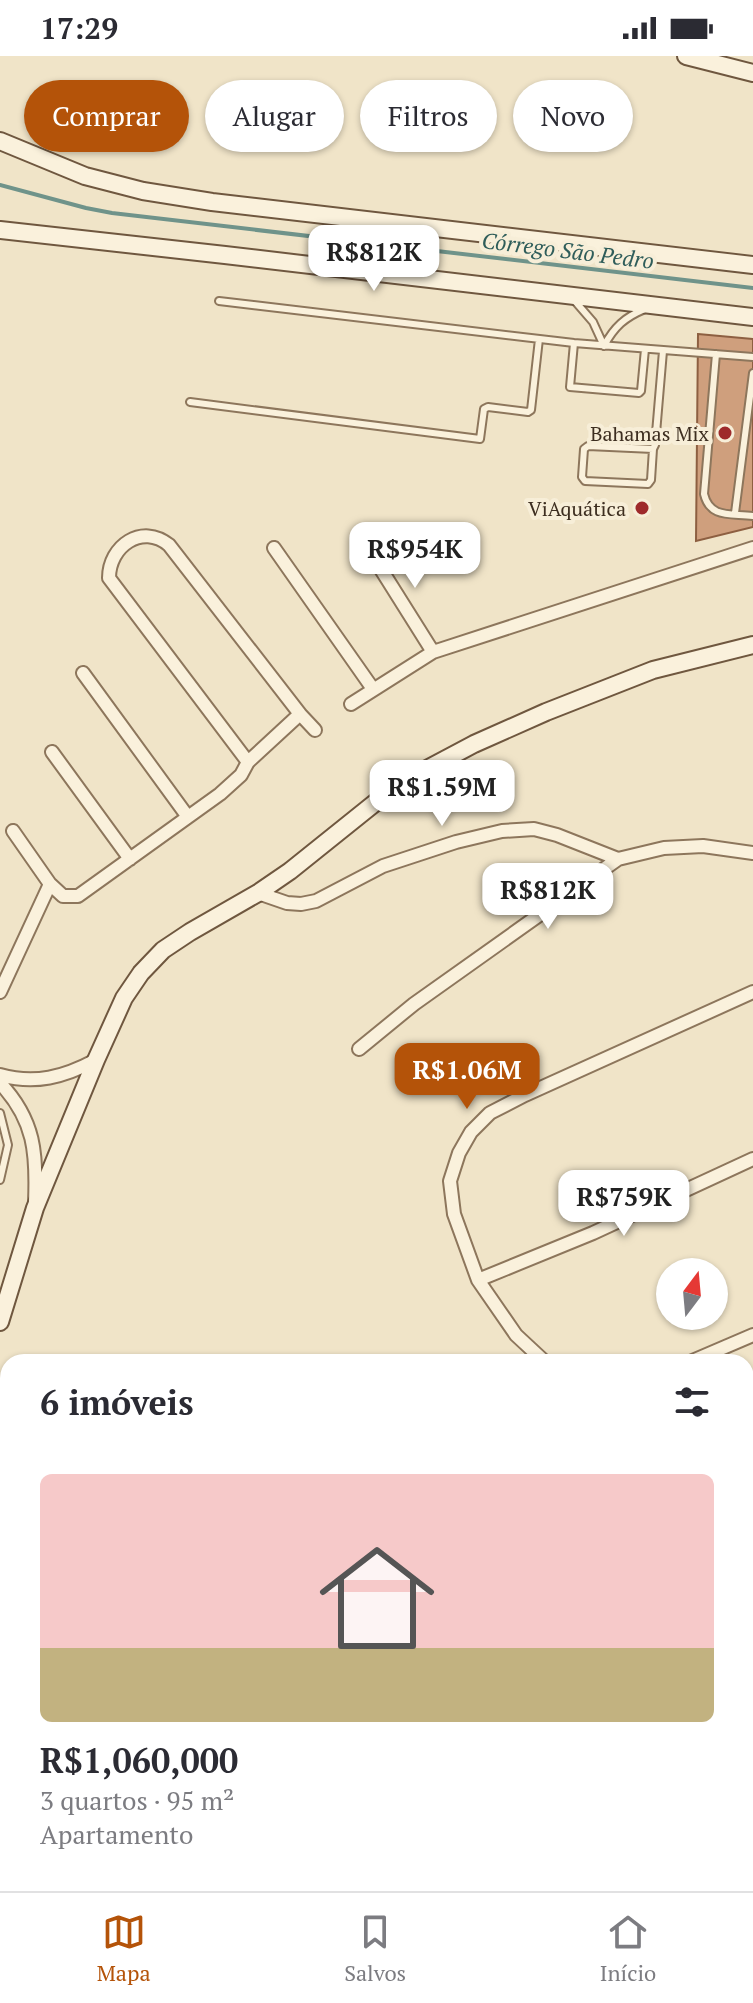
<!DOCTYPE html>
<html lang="pt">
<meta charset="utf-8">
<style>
:root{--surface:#fff;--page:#f7f7f7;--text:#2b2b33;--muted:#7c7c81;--line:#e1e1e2;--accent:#b45309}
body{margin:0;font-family:"PT Serif",serif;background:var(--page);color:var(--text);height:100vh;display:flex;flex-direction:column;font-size:30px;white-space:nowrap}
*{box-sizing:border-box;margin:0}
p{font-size:26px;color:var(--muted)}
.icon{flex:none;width:44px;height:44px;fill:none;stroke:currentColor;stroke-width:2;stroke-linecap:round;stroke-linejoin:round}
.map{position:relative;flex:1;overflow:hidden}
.side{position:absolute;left:0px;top:1298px;width:754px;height:538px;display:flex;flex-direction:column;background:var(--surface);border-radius:24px 24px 0 0;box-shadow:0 2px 6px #0004}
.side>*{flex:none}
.top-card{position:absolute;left:24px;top:24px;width:706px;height:72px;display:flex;gap:16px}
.needle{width:52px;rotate:16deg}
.buttons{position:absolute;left:656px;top:1202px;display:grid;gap:16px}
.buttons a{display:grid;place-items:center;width:72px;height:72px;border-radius:50%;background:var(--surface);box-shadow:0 2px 6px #0004;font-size:40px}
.price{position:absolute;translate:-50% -68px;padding:0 18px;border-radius:16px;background:#fff;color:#222;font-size:26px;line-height:52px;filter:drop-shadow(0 2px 4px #0008)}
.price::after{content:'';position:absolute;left:50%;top:48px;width:24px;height:18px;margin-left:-12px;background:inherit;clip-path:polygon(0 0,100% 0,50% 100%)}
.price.selected{background:var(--accent);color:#fff}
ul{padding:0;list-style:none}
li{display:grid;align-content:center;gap:16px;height:424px;padding:0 40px}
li+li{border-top:2px solid var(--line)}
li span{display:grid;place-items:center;height:248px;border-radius:12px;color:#555}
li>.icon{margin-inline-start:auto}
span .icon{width:144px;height:144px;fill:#fffc;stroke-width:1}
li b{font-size:34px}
h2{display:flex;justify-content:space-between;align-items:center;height:96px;padding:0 40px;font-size:34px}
.chip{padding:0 28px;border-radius:36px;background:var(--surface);box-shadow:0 2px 6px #0004;font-size:28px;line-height:72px}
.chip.selected{background:var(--accent);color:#fff}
.status{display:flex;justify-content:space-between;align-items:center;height:56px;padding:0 40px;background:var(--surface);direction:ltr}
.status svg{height:22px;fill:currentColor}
.tab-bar{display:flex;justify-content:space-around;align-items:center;height:112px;border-top:2px solid var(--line);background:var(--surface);font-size:22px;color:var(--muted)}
.tab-bar a{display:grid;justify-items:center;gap:4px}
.tab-bar .selected{color:var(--accent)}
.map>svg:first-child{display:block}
.green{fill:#c9cf9b}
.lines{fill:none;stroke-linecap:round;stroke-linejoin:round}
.stream{stroke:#6f938a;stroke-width:4}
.building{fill:#cf9f7d;stroke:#8d5f41;stroke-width:2}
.lane-casing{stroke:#8d765c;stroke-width:10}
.street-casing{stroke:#8d765c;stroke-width:16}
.secondary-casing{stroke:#6f573f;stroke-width:20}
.lane{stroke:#faf1dc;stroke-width:6}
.street{stroke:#faf1dc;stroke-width:12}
.secondary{stroke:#faf1dc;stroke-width:16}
.poi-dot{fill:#9e2a2b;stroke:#f7eed8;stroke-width:3}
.labels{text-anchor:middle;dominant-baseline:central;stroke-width:8;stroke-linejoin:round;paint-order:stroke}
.poi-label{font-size:20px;fill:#3d2e20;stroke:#f7eed8;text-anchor:end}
.water-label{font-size:22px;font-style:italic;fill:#2f5d5a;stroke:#f7eed8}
</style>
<div class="status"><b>17:29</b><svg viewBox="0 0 49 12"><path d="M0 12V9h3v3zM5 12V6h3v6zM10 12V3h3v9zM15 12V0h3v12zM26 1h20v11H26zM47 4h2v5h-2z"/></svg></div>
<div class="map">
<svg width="753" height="1835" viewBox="0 0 753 1835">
<rect width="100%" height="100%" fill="#f0e4c8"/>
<!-- green -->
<path class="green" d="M122,1828H513L514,1835H118Z"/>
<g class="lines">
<!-- stream -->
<path class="stream" d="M0,129L86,152L112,157L753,232"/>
</g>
<!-- building -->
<path class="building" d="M698,278L753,283V471L696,485Z"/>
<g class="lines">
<!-- lane casing -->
<g class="lane-casing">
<path id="lane" d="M574,244L593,266L604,290
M219,245L574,287L753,301
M574,287L570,331L639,337L641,335L645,293
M604,290C614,271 625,261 645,253
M716,298L704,438C710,463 731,457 753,460
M190,346L480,383L484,353L488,351L528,356L531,354L539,283
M653,393L588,390L584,393L582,421L585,425L648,428L651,424L653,393L655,389L663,295
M735,457L753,317
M0,1057L8,1089L0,1124"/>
</g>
<!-- street casing -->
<g class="street-casing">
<path id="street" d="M367,491L433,596
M274,492L373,633
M83,617L188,761
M351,648L433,596L753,492
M52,696L130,803
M248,706L109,522C109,490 142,467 169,489L300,658
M13,775L50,828
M258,837L287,847L301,848L316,845L383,810L456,786L502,775L534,773L557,779L618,803
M0,936L50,828L63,840H78L220,738L241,719L248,706L300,658L315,674
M359,993L414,948L618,803L664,792L703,790L753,797
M0,1019C35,1029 64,1021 96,1004
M0,1027C35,1064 37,1098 35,1146
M478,1224L593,1177L753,1103
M545,1306L516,1279L478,1224L454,1158L450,1125L459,1097L471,1076L490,1057L525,1039L753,936
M690,1306L753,1279
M746,1373L753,1377
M746,1566L753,1569
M746,1698L753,1697
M147,1828L148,1835
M719,1828L728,1835
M563,1835L564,1828"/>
</g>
<!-- secondary casing -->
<g class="secondary-casing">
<path id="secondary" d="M686,0L753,17
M0,85L85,120L143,135L212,146L753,209
M0,174L225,199L753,261
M0,1266L35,1152L96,1004L124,942L141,917L163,894L190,876L258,837L290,815L381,742L425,714L474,688L546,656L653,614L753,589"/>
</g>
<!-- lane -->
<use href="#lane" class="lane"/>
<!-- street -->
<use href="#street" class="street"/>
<!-- secondary -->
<use href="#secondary" class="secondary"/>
</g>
<!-- markers -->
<g class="poi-dot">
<circle cx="725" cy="377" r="8"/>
<circle cx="642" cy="452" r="8"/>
</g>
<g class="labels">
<!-- poi labels -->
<g class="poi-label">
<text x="709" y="377">Bahamas Mix</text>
<text x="626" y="452">ViAquática</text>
</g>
<!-- water labels -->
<g class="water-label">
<text transform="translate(568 194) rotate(7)">Córrego São Pedro</text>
</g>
</g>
</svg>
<div class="buttons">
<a><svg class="needle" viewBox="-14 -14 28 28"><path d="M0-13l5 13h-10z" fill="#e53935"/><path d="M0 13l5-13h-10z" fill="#7c7c81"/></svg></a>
</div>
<b class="price" style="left:374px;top:237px">R$812K</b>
<b class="price" style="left:415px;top:534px">R$954K</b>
<b class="price" style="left:442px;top:772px">R$1.59M</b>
<b class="price" style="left:548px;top:875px">R$812K</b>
<b class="price selected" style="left:467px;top:1055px">R$1.06M</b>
<b class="price" style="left:624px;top:1182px">R$759K</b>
<div class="top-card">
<a class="chip selected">Comprar</a>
<a class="chip">Alugar</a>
<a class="chip">Filtros</a>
<a class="chip">Novo</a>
</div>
<section class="side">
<h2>6 imóveis<svg class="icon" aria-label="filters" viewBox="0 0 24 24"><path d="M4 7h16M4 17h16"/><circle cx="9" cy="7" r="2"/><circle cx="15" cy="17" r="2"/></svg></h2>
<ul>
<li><span style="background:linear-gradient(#f6c9c9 70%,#c2b280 0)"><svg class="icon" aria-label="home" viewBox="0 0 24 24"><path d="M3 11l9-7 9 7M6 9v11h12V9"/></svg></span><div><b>R$1,060,000</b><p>3 quartos · 95 m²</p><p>Apartamento</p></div></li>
</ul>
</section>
</div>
<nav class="tab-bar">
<a class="selected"><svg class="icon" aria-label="map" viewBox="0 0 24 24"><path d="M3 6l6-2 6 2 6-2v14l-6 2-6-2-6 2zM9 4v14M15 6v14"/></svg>Mapa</a>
<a><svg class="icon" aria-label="saved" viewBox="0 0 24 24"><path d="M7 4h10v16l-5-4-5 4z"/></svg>Salvos</a>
<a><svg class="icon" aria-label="home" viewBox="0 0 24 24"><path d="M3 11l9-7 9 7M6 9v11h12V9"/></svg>Início</a>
</nav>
